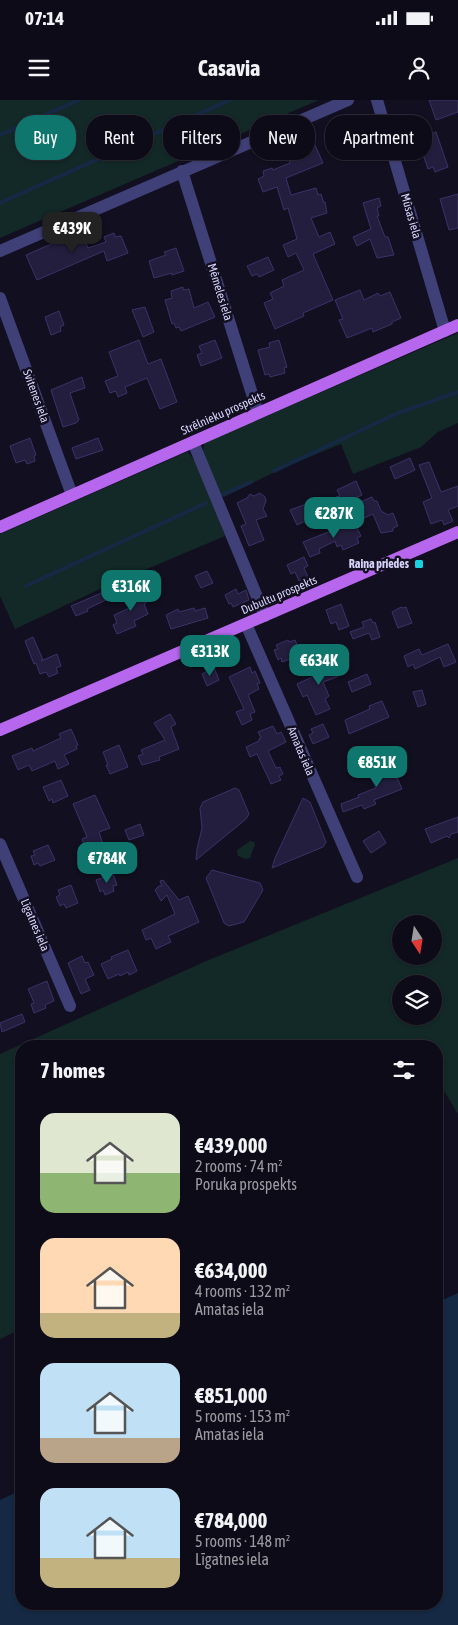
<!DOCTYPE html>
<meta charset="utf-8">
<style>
:root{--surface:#0e0b18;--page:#171421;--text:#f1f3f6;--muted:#9b9ba2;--line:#2e2b37;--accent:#0f766e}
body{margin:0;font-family:"Asap Condensed",sans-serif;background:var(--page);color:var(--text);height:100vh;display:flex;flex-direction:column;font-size:19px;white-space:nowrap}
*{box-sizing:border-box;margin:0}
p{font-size:16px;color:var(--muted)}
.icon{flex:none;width:28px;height:28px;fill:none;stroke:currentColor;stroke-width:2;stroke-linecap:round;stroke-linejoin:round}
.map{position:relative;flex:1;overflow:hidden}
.side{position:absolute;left:15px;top:940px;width:428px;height:570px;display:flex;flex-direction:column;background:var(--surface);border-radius:20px;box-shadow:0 1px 4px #0004,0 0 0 1px var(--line)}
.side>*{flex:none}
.hud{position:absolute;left:15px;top:15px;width:429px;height:45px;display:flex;gap:10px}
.needle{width:32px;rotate:168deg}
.controls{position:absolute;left:392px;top:815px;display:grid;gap:10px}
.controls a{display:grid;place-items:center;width:50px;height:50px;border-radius:50%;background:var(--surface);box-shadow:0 1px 4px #0004,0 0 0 1px var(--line);font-size:25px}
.price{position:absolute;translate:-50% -42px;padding:0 11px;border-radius:10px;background:var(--accent);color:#fff;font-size:16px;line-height:32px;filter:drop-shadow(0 1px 2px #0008)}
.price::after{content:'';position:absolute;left:50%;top:30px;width:15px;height:11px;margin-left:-8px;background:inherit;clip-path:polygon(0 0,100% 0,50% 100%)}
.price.selected{background:#222;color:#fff}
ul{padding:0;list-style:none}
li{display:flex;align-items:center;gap:15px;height:125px;padding:0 25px}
li span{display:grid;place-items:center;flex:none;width:140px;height:100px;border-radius:15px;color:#555}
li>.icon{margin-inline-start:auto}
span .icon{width:60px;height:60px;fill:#fffc;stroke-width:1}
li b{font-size:21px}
h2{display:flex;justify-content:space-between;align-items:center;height:60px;padding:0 25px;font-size:21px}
.pill{padding:0 18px;border-radius:20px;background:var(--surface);box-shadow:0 1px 4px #0004,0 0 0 1px var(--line);font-size:18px;line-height:45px}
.pill.selected{background:var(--accent);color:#fff}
.status{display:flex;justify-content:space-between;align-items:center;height:35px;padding:0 25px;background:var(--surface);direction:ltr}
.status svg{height:14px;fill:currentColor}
header{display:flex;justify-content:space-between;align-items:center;height:65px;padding:0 25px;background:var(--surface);font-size:22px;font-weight:700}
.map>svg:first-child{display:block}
.green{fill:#132927;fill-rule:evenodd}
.water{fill:#152944}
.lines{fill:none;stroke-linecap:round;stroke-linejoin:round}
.stream{stroke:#152944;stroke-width:4}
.building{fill:#231e3e;stroke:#3b3268}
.street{stroke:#404079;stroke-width:12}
.primary{stroke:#b767ed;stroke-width:12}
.poi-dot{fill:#1ad1df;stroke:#120f20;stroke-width:2}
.labels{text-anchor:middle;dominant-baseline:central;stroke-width:5;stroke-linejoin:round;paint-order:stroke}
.street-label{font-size:12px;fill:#d6d3fa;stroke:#120f20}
.poi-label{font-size:12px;font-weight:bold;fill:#d6d3fa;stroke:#120f20;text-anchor:end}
</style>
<div class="status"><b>07:14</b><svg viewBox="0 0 49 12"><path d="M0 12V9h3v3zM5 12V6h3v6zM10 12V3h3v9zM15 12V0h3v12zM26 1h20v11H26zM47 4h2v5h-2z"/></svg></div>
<header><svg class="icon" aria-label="menu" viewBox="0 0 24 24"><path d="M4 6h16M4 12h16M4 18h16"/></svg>Casavia<svg class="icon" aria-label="person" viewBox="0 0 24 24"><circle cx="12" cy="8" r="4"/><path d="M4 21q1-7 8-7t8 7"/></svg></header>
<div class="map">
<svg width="458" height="1525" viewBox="0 0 458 1525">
<rect width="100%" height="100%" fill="#120f20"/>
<!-- green -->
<path class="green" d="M0,0H319L0,138Z
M458,233V323L438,332L421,347L353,374L341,344L285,367L224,397L220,396L203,351L204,343Z
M187,352C201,362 218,418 225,436L102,488L15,529L0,496V434Z
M250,741L254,742L255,744L250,758L246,759L238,756L237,750Z
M458,758V1014L438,981L436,982V946H21V1229L0,1239V954L204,862ZM401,824H434V856H401ZM401,884H434V916H401Z"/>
<!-- water -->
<path class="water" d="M458,1193V1525H0V1400L21,1390V1504H436V1203Z"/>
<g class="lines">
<!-- stream -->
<path class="stream" d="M0,35L79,0
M0,103L230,0
M274,371L398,313L458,292
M224,394L251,382
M26,486L206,403"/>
</g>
<!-- building -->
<path class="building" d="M429,0H458V12L436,20Z
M354,29L362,30L367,43L344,53L339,43L343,41L341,36L353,32Z
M436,32L448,67L435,72L433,67L428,69L419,43L427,40L426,36Z
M315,45L323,63L286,78L291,95L316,88L318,95L321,94L324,103L325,102L327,113L311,118L319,137L330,132L335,144L313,154L333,200L303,213L304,216L275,229L264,203L273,199L270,193L284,186L282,180L304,170L296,153L288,157L283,145L297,139L288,108L284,110L277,87L263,92L258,79L264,76L263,71L272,68L273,70L290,63L288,56Z
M458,94V128L449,130L440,99Z
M379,98L381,106L377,108L379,116H377L385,137H388L394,155L377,158L370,139L357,146L353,137L371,129L363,103Z
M81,131L88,148L106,142L104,137L114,133L115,137L121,136L128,153L107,161L104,151L37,180L26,155Z
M176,148L184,171L172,175V173L154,178L149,161L166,155L164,152Z
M268,157L274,170L259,177L257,174L252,176L247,166Z
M183,187V190L189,189L194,208L208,202L215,217L181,231L179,227L176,228L174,223L172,224L165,200L172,198L171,191Z
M360,190L364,200L378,193L380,196L390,192L401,218L392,222V224L373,232L372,228L347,238L339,220L343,219L335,200Z
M145,207L154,232L143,237L132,210Z
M59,211L64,225L60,227L61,231L51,235L45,217Z
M139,240L148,264L161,259L177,302L160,309L147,278L125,287L127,293L118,297L116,291L110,293L105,281L118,276L109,252Z
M215,240L222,258L201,266L197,255L202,253L199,246Z
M279,240L287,267L284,268L285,273L270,277L269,274L265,275L258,250L270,247L269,243Z
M82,277L85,288L70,293L79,320L76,323L63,327L51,290Z
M30,338L36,355L34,356L35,361L27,364L25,360L16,363L10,346Z
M98,338L103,350L76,359L72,348Z
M410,358L415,370L395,379L390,367Z
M429,362L441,392L458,386V406L448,410L453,421L444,425L442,420L431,424L423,402L432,398L419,365Z
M356,381L362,395L340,405L336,397L340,396L337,390Z
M260,393L265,397L266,401L263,409L267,416L256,420L264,440L249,446L241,426L246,424L237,403L247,398L250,394L254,396Z
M372,397L374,401H377L381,411L388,415L393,413L398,426L393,428V431L381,433L373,414L364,418L358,403Z
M309,403L311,407L318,404L322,413L297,425L290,410Z
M354,422L361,436L357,438L359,443L343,450L341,445L337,447L335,441L319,449L320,453L310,457L303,442Z
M304,457L308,466L304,468L308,477L299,481L295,472L291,474L287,465Z
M207,471L213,483L201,488L195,476Z
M138,486L146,503L144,504L148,514L134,521L136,526L117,534L113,525L117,523L114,515L134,506L126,492Z
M111,489L114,496L87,509L88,511L76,516L71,506Z
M236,489L238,494L246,490L249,500L233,507L231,503L229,504L225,495Z
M341,504L349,526L339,530L336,522L331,524L326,510Z
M401,507L403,508L406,507L412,523L398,528L392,512Z
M194,508L195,511L205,508L208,518L171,529L166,515L178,509L179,512Z
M371,519L373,523L375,522L380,537L372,540L369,533L353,539L350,532L364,527L362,522Z
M33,537L43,560L41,561L57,554L61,566L56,568L58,573L49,577L46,572L40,574L36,563L34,564L25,541Z
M288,540L289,542L295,540L300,552L295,554L296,557L282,562L281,558L278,560L274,550L278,549L276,545Z
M448,544L456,562L444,567L440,557L415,569L413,564L408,567L404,556L419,549L422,555Z
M326,551L337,577L323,582L329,596L325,599L330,609L316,615L307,595L303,597L297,584L325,571L318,554Z
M250,567L252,573L255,571L260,583L257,584L259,589L248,595L255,612L250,614L252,620L242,625L236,612L244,609L229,577Z
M214,568L219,580L207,586L202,574Z
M367,574L371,584L352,592L348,582Z
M422,590L426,604L418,607L413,592Z
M382,601L389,617L349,634L345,620L370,609L369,606Z
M170,614L176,624L171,627L179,649L159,657L160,660L142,665L138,656L143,654L141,650L165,640L154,623Z
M323,624L329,637L313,644L309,635L313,633L311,629Z
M273,626L277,634L281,632L286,642L268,651L276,668L280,667L283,674L279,676L281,680L271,684L257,654L250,657L246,647L259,641V639L261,638L258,632Z
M71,629L78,645L76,646L77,649L64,655L69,664L58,669L55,661L32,671L29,665L18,670L12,656L32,648L33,651L61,638L59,634Z
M119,645L128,667L110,674L106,665H108L103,652Z
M388,657L402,689L374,700L376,704L364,709L362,705L343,712L341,704L359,697L358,695L376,688L371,678L381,673V671L384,669L380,660Z
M61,680L68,696L53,703L52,699L49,701L43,687Z
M235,688L239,690L249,714L246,719L196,760L197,749L202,728L200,708L203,702Z
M95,695L110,728L99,732L105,751L94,755L93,751L87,753L82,739L87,737L73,704Z
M303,698L310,702L326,742L323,747L272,768L275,758Z
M458,717V732L451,734L449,738L447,736L431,743L425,729Z
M140,724L144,735L129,740L125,730Z
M379,731L386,743L371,753L363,741Z
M48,745L55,760L40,766L38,763L34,765L31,756L35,755L33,751Z
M212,770L260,783L263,790L244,822L229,826L224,823L206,778Z
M113,774L117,785L113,786L114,791L105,795L103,790L100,792L96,780Z
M163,780L179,800L188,796L199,822L168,836L171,842L156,849L151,838L146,840L142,830L175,814L167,795L161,801L155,790L159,786H162L160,781Z
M71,785L78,803L66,808L64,804L60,806L56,797L60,795L58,790Z
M128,850L137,871L129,875L128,872L120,876L119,874L108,879L101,864L112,859L111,857Z
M82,856L85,863L88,862L94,875L85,879L90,890L81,894L68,863Z
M47,881L54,901L45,905L46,908L34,913L31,904L34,903L28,889Z
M22,914L25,922L2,932L0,923Z"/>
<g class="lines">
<!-- street -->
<path class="street" d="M377,0L445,231
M182,71L258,313
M0,151L348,0
M0,198L72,395
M193,342L265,516
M246,524L357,777
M0,744L70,906"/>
<!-- primary -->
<path class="primary" d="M0,427L458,225
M0,630L458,432"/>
</g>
<!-- markers -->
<rect class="poi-dot" x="414" y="459" width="10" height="10" rx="2.5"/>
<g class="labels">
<!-- street labels -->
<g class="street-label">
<text transform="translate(411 116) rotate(74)">Mūsas iela</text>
<text transform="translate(220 192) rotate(73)">Mēmeles iela</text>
<text transform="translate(36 296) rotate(70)">Svitenes iela</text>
<text transform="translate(223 313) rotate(-24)">Strēlnieku prospekts</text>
<text transform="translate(279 495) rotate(-23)">Dubultu prospekts</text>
<text transform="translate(301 651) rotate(67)">Amatas iela</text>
<text transform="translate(35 825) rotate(67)">Līgatnes iela</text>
</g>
<!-- poi labels -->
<g class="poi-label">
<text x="409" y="464">Raiņa priedes</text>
</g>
</g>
</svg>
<div class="controls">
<a><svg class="needle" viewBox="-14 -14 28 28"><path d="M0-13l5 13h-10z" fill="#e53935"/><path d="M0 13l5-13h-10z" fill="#9b9ba2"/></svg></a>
<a><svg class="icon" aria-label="layers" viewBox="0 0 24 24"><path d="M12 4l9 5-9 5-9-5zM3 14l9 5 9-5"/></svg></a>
</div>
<b class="price selected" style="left:72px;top:154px">€439K</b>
<b class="price" style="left:334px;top:439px">€287K</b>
<b class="price" style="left:131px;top:512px">€316K</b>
<b class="price" style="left:210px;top:577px">€313K</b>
<b class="price" style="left:319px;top:586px">€634K</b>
<b class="price" style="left:377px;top:688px">€851K</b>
<b class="price" style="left:107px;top:784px">€784K</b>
<div class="hud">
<a class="pill selected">Buy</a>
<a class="pill">Rent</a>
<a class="pill">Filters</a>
<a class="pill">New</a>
<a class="pill">Apartment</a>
</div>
<section class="side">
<h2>7 homes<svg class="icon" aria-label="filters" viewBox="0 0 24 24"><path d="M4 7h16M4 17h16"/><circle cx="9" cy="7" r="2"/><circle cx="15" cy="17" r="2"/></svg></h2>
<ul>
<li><span style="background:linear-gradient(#dfe7d0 60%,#8fb573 0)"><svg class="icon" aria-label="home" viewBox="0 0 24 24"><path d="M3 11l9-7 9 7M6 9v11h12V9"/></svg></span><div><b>€439,000</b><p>2 rooms · 74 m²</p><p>Poruka prospekts</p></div></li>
<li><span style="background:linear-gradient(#ffd9b3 75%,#c2b280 0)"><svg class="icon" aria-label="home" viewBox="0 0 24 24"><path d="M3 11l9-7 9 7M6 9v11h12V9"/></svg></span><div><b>€634,000</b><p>4 rooms · 132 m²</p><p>Amatas iela</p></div></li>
<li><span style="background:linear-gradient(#bfe0f5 75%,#b9a48a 0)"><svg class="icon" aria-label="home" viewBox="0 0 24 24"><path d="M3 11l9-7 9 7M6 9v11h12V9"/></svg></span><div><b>€851,000</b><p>5 rooms · 153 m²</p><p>Amatas iela</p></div></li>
<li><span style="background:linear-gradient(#bfe0f5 70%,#c2b280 0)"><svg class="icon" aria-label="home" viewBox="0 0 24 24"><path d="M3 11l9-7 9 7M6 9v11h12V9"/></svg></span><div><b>€784,000</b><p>5 rooms · 148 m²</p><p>Līgatnes iela</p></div></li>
</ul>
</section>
</div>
